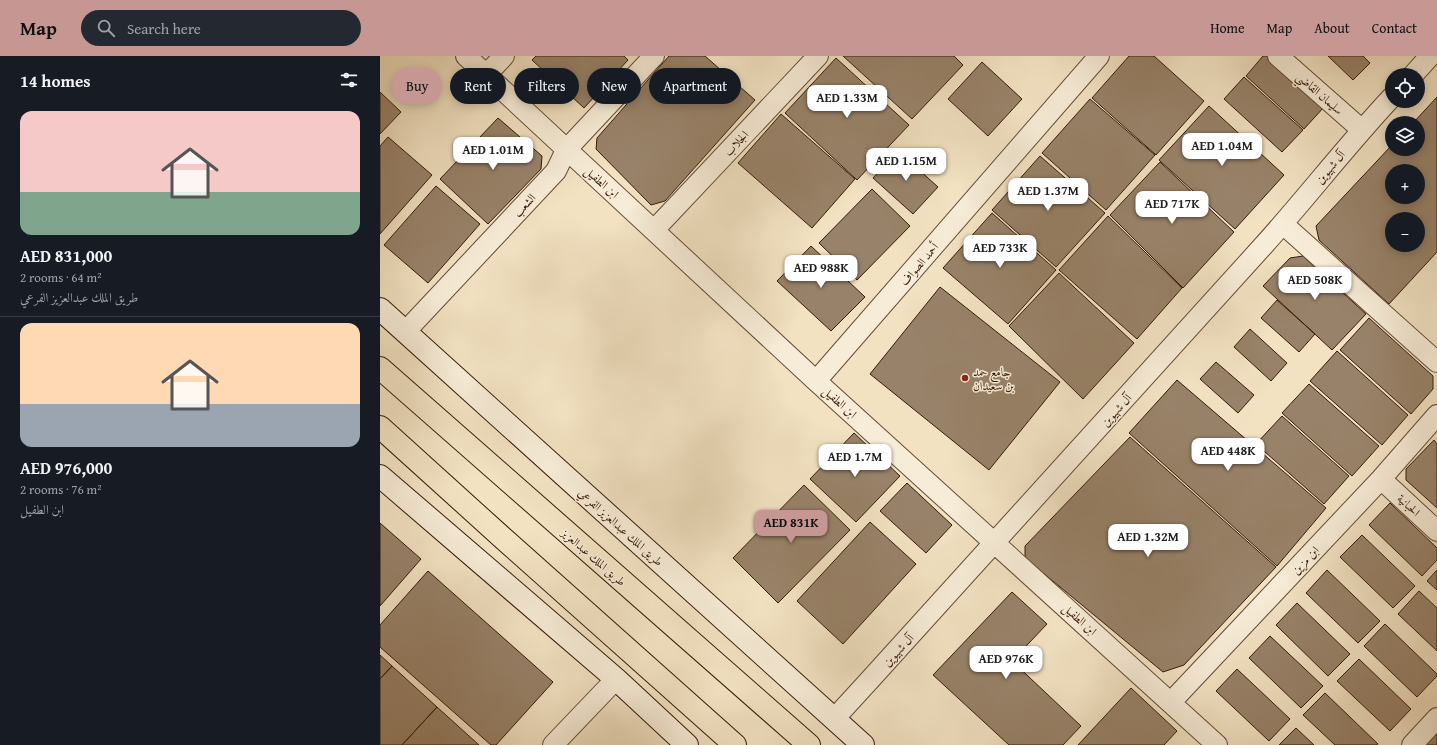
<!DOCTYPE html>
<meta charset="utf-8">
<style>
:root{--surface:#171b24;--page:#242831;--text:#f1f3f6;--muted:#9ea1a6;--line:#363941;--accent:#c59692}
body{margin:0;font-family:"Gentium Book Plus",Amiri,serif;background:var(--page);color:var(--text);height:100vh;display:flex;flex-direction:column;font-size:15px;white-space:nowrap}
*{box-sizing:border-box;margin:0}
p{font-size:13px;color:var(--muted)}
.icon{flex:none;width:22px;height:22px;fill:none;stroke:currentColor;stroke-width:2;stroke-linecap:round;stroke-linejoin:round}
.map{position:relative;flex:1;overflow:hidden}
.side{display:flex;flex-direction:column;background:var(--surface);width:380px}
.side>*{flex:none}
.banner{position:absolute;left:12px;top:12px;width:380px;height:36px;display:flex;gap:8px}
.controls{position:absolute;left:1005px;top:12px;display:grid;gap:8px}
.controls a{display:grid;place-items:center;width:40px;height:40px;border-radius:50%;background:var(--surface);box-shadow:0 2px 10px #0003;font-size:20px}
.price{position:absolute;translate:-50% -34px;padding:0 9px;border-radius:8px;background:#fff;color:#222;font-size:13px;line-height:26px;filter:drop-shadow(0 1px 2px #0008)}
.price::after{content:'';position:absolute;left:50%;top:24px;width:12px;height:9px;margin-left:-6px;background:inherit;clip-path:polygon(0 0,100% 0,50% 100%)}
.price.selected{background:var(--accent);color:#111}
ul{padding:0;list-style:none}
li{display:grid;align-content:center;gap:8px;height:212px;padding:0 20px}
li+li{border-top:1px solid var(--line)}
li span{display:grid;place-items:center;height:124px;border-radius:12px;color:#555}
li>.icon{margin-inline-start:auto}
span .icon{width:72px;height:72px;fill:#fffc;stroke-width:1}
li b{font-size:17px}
h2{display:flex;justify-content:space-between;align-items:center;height:48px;padding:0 20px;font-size:17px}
.chip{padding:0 14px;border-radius:18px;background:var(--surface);box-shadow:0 2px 10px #0003;font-size:14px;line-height:36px}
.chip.selected{background:var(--accent);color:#111}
header{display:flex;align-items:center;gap:24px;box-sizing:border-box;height:56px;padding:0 20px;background:var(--accent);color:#111}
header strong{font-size:19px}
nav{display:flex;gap:22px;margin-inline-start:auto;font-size:14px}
.search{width:280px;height:36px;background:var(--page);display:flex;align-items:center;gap:10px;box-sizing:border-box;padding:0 14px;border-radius:22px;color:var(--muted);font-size:15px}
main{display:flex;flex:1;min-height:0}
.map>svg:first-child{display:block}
.building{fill:#988269;stroke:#361a09;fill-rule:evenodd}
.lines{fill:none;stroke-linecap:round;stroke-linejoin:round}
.street-casing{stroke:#654c37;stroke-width:22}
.secondary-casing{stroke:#361a09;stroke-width:24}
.primary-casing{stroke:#361a09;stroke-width:24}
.street{stroke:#f7ecd7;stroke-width:20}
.secondary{stroke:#f7ecd7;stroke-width:22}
.primary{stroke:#f2e2c2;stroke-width:22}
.poi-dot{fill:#8f2418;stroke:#f7ecd7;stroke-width:1.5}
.labels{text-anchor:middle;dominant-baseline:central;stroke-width:3;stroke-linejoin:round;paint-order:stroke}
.street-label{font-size:12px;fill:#361a09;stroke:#f7ecd7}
.poi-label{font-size:12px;fill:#361a09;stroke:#f7ecd7;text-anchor:start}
</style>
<header>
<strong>Map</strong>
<div class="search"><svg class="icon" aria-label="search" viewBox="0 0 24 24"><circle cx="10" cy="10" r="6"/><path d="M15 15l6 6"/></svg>Search here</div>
<nav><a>Home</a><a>Map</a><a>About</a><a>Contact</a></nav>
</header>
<main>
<section class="side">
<h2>14 homes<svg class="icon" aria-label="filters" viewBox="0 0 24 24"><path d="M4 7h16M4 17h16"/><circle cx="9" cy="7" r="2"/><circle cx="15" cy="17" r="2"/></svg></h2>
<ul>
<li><span style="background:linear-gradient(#f6c9c9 65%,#7fa58c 0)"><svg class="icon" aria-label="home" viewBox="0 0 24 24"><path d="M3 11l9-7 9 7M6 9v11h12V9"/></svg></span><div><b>AED 831,000</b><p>2 rooms · 64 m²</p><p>طريق الملك عبدالعزيز الفرعي</p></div></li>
<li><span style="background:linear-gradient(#ffd9b3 65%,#9aa5b1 0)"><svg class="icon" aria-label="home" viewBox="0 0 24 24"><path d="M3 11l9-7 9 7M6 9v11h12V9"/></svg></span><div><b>AED 976,000</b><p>2 rooms · 76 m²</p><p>ابن الطفيل</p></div></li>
</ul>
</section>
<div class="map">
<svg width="1057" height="689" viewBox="0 0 1057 689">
<rect width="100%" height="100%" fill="#f2e2c2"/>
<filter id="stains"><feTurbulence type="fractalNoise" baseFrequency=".005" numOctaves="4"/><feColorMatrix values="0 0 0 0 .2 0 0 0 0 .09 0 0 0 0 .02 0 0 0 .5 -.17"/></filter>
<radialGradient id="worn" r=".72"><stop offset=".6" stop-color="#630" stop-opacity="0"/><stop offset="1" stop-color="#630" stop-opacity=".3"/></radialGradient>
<!-- building -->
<path class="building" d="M156,0H244L248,4L204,52L152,4Z
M289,0H325L375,44L285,145L271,149L216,93L217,82Z
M463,0H574L583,9L532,63Z
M749,0H774L824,45L776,99L712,42Z
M883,0H889L945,50L924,73L866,20Z
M948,0H983L990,7L973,24Z
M456,2L529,69L477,124L405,57Z
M602,6L642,43L608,80L568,43Z
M864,21L923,74L902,96L844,43Z
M0,36L21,56L0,78Z
M1057,41V196L1009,248L939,184L936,170L1012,89V93H1038V67H1033ZM1012,115H1038V141H1012ZM1012,163H1038V189H1012Z
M710,43L775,99L726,154L662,97Z
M829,50L904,119L855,173L779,104Z
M401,58L475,123L432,172L358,107Z
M118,62L162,100L161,113L108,168L60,123Z
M8,81L52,119L0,178V90Z
M518,95L558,131L533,158L493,122Z
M660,100L725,157L676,211L612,154Z
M780,106L854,176L803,232L730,159Z
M56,130L100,168L48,227L4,189Z
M492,133L530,170L477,224L439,187Z
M612,157L676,214L628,268L563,212Z
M728,160L802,232L757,283L679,214Z
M431,190L485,241L451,275L397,225Z
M923,200L986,258L952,294L883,230L910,202Z
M679,217L754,287L703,343L629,270Z
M560,231L680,326L609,414L490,318Z
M897,244L935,278L919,296L881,262Z
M989,262L1053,320V333L1031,358L960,294Z
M870,273L907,307L891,325L854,291Z
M957,295L1028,359L1002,389L930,325Z
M836,306L874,339L858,357L820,323Z
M797,324L946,452L897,510L749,377Z
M929,328L999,390L972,420L902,357Z
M902,360L969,420L944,448L876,388Z
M474,377L520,420L476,466L430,423Z
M750,381L896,511L804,609L783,616L645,502V490Z
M1054,384L1057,388V452L1026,424V413Z
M527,427L572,469L546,497L500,455Z
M424,429L470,474L398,547L353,502Z
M1010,447L1057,492V504L1042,520L989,469Z
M490,466L536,508L463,588L417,545Z
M0,467L41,503L0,550Z
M982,479L1035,530L1013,552L960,501Z
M947,514L1000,565L978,587L926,537Z
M1057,514V534L1047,525Z
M48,515L173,626L116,689H111L0,591V569Z
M1039,535L1057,552V595L1018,558Z
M632,536L667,568L632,605L701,670L683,689H629L553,619Z
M917,547L970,598L948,620L896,569Z
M1005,568L1057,618V620L1037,641L984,590Z
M890,580L943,630L921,652L869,602Z
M0,599L12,610L0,623Z
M979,603L1031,653L1010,675L957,625Z
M12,610L57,651L22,689H0V623Z
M857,613L910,663L889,685L836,635Z
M751,632L797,675L784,689H698Z
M945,637L998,688L996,689H955L923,659Z
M57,651L99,689H22Z
M916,672L934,689H899Z
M1057,676V689H1043Z"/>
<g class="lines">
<!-- street casing -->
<g class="street-casing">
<path id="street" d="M86,0L436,325L837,689
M898,0L982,74
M107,18L124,0
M1033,19L1050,0
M903,168L1057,306
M275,173L438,0
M25,276L176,115L186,94L274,0
M436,325L719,0
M1001,423L1057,475
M791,646L1001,423L1057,359
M454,663C598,506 741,348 883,190C927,141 967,89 1012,41
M173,689L236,623
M1032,689L1057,662"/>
</g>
<!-- secondary casing -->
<g class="secondary-casing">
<path id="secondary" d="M0,253L483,689
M0,420L236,623L307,689"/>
</g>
<!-- primary casing -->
<g class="primary-casing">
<path id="primary" d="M0,312L429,689
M0,371L125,484L355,689"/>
</g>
<!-- street -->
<use href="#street" class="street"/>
<!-- secondary -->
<use href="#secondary" class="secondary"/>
<!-- primary -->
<use href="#primary" class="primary"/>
</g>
<!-- markers -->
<circle class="poi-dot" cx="585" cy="322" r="4"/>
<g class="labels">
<!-- street labels -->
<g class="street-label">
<text transform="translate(940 37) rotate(41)">سليمان القاضي</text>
<text transform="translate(356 87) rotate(-47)">الجلاب</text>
<text transform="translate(950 111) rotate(-50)">آل شهيوين</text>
<text transform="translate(222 126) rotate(42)">ابن الطفيل</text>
<text transform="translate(144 149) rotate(-47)">الشعب</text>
<text transform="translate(539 208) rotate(-49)">أحمد الصواف</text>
<text transform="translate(460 346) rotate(42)">ابن الطفيل</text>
<text transform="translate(736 354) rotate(-48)">آل شهيوين</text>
<text transform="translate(1029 449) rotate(43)">الحبانية</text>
<text transform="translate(241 471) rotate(42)">طريق الملك عبدالعزيز الفرعي</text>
<text transform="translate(214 501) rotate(41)">طريق الملك عبدالعزيز</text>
<text transform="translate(925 504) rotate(-47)">ابن مزين</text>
<text transform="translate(700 563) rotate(42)">ابن الطفيل</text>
<text transform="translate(518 594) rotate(-47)">آل شهيوين</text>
</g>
<!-- poi labels -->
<g class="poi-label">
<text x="593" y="315">جامع حمد<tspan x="593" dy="14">بن سعيدان</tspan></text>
</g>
</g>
<rect width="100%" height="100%" filter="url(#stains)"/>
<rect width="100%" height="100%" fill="url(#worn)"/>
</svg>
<div class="controls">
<a><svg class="icon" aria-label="locate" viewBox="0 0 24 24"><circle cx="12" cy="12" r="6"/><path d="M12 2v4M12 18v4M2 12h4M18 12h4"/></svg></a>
<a><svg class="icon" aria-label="layers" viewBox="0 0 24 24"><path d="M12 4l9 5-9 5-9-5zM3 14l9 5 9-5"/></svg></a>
<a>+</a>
<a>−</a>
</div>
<b class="price" style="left:467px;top:63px">AED 1.33M</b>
<b class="price" style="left:842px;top:111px">AED 1.04M</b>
<b class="price" style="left:113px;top:115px">AED 1.01M</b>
<b class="price" style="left:526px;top:126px">AED 1.15M</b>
<b class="price" style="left:668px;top:156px">AED 1.37M</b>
<b class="price" style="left:792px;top:169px">AED 717K</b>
<b class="price" style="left:620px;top:213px">AED 733K</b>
<b class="price" style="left:441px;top:233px">AED 988K</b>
<b class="price" style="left:935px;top:245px">AED 508K</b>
<b class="price" style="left:848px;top:416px">AED 448K</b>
<b class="price" style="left:475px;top:422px">AED 1.7M</b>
<b class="price selected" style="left:411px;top:488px">AED 831K</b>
<b class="price" style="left:768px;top:502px">AED 1.32M</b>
<b class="price" style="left:626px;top:624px">AED 976K</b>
<div class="banner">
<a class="chip selected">Buy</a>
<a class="chip">Rent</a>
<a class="chip">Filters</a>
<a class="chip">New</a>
<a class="chip">Apartment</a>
</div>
</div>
</main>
